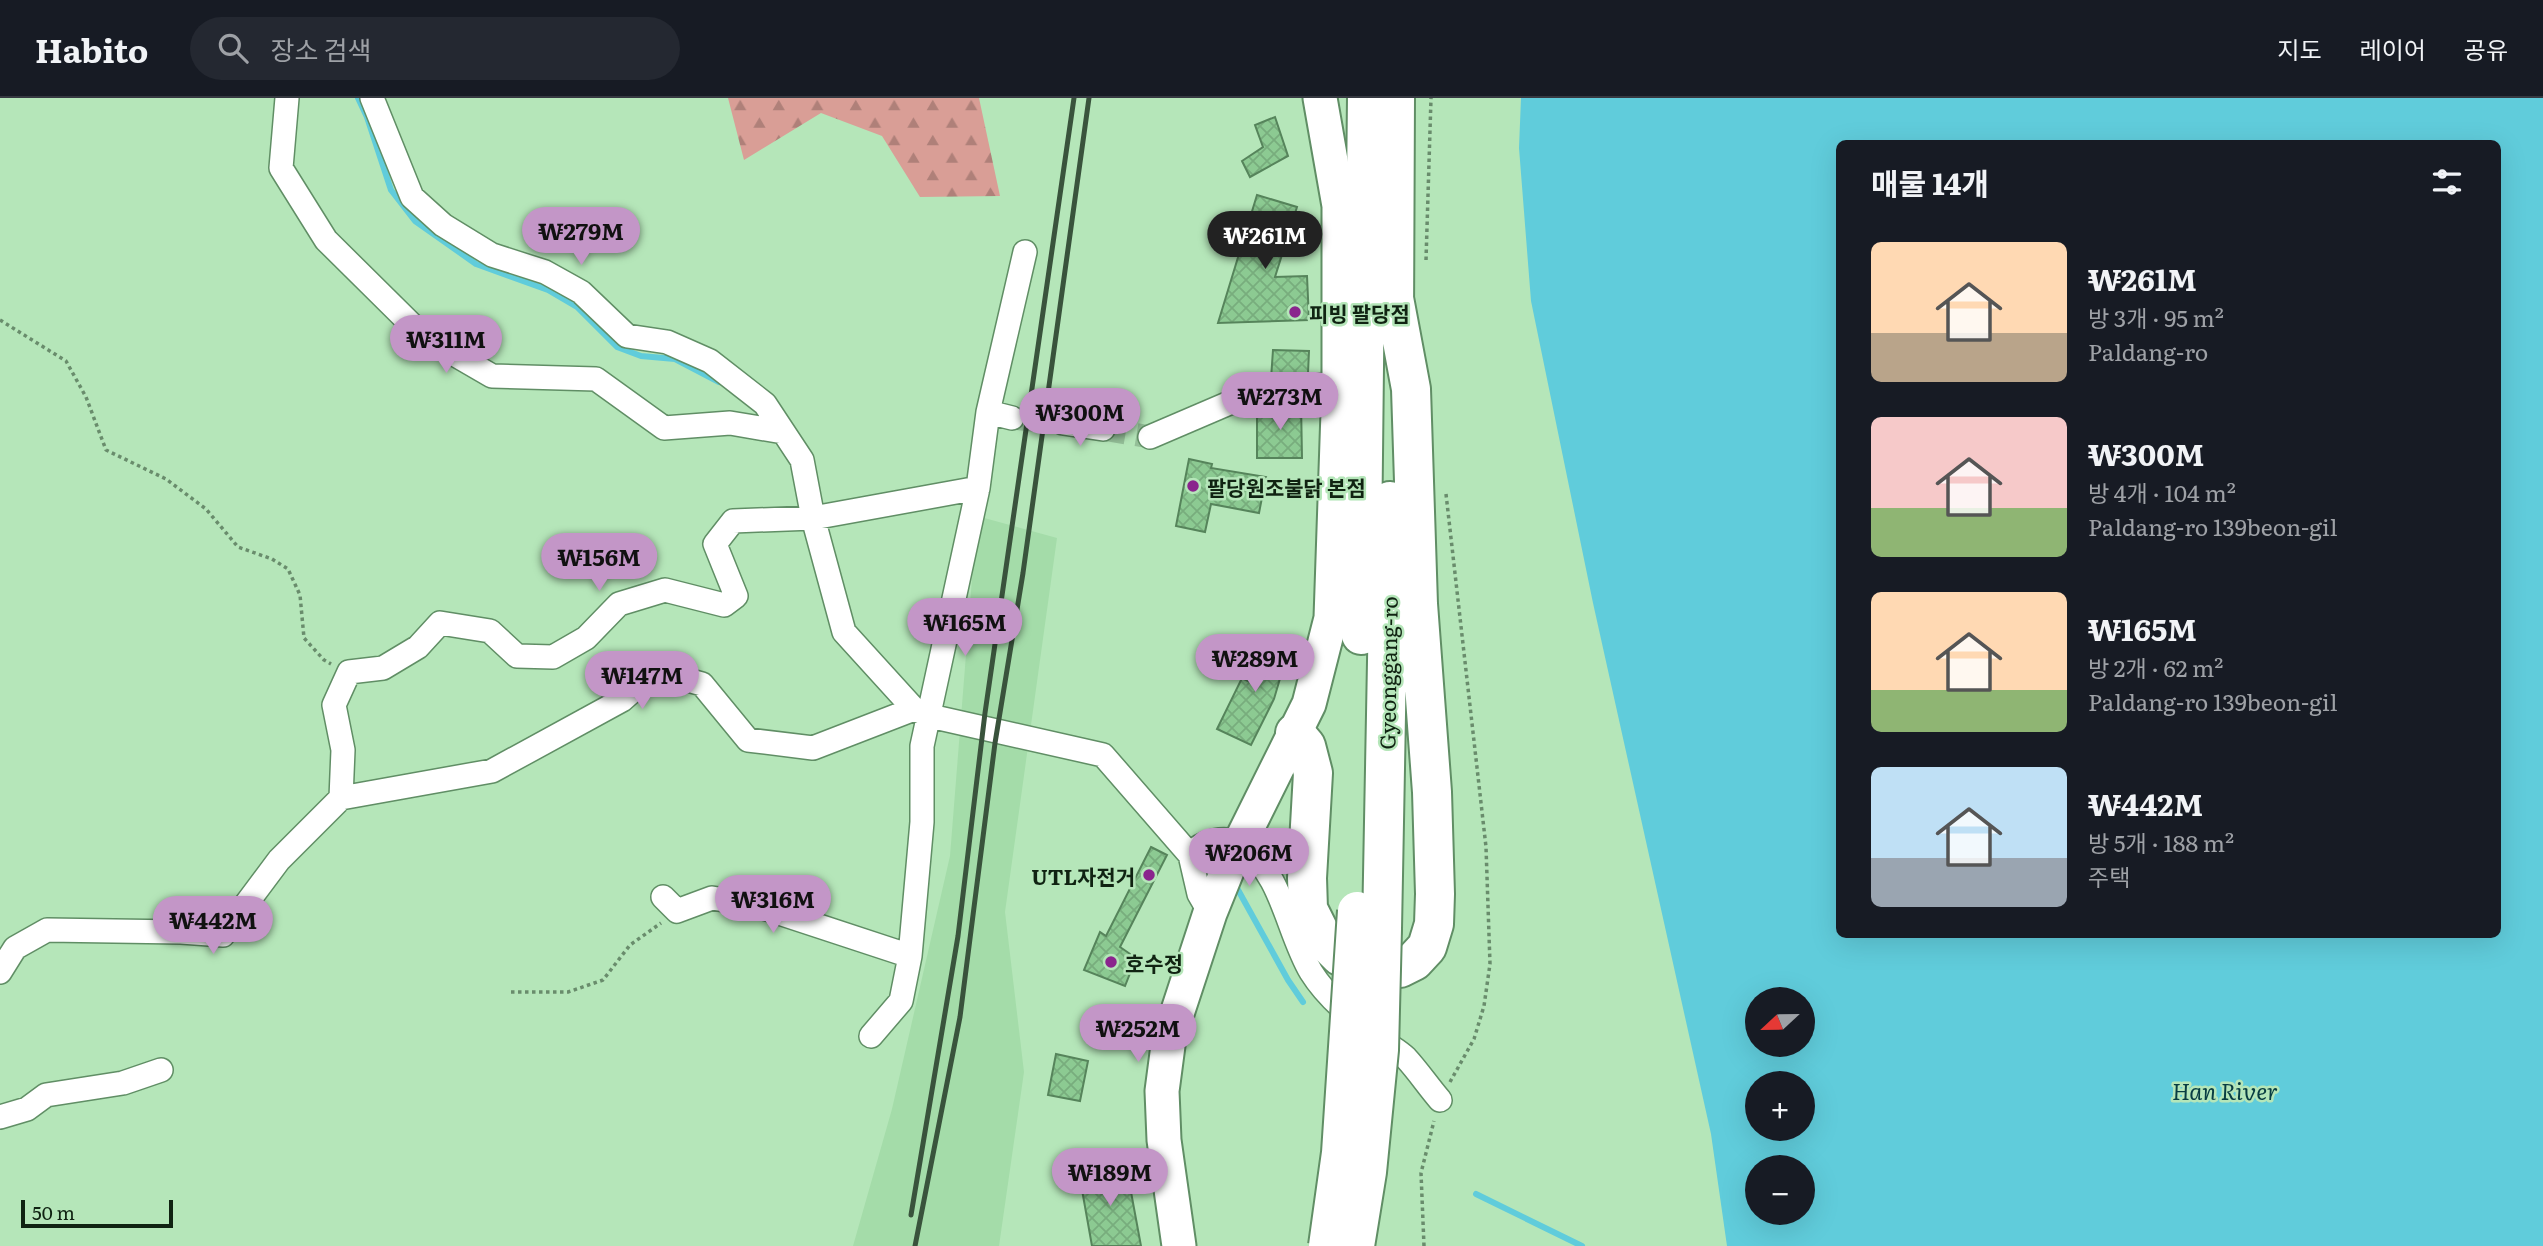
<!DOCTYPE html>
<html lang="ko">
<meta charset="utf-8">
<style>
:root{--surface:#171b24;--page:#242831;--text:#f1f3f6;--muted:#9ea1a6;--line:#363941;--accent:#c396c7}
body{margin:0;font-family:Literata,"Noto Sans KR",serif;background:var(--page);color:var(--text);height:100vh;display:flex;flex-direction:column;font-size:26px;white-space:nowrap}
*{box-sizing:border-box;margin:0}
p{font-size:23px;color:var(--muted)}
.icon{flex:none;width:38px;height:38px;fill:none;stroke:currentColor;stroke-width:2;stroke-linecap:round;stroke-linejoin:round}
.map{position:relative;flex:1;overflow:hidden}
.details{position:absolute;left:1836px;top:42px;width:665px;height:798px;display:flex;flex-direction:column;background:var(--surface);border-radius:10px;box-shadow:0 7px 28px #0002}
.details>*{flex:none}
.needle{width:46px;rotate:248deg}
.fabs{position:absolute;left:1745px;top:889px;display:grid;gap:14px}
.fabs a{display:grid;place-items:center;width:70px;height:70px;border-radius:50%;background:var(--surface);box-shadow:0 7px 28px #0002;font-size:35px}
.scale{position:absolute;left:21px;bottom:18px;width:152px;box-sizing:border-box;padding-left:7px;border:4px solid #102312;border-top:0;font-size:19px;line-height:24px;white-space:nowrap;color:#102312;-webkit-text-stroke:5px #b5e6b9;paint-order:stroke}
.price{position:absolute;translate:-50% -60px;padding:0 16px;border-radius:24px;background:var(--accent);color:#111;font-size:23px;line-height:46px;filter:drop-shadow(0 2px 4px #0008)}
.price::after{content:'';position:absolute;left:50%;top:42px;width:21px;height:16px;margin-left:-10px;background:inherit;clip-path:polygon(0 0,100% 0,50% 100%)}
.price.current{background:#222;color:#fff}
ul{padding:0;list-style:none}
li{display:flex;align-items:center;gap:21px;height:175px;padding:0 35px}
li span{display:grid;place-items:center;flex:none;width:196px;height:140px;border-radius:10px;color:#555}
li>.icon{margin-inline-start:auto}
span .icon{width:84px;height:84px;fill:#fffc;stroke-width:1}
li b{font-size:30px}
h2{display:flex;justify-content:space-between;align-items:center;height:84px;padding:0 35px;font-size:30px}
header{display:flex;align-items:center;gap:42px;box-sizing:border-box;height:98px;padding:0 35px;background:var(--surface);border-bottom:2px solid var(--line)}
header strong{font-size:33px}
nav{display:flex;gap:38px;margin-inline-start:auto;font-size:24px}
.search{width:490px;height:63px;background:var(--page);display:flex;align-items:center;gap:18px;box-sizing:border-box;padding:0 24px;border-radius:38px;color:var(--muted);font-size:26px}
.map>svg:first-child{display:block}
.built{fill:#a4dca9}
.forest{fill:url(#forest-firs)}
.water{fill:#60ccdb;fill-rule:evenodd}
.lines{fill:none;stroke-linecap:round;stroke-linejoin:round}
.stream{stroke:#60ccdb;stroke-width:6}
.building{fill:url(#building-cross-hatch);stroke:#56845b;stroke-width:2}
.street-tunnel{stroke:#94bf98;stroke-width:23;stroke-dasharray:23 11;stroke-linecap:butt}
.street-casing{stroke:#608e65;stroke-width:26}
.secondary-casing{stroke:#608e65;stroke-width:37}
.highway-casing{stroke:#608e65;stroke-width:42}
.path{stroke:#698c6c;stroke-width:3.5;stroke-dasharray:3.5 3.5;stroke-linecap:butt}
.street{stroke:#fff;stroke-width:23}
.secondary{stroke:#fff;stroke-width:33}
.highway{stroke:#fff;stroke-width:38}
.rail{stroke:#39533c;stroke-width:5}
.highway-bridge-casing{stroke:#608e65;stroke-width:42;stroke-linecap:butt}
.highway-bridge{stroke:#fff;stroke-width:38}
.poi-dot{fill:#8a258d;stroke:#b5e6b9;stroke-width:2.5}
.labels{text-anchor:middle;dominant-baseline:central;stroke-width:5;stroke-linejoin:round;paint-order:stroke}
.poi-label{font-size:21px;font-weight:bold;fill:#102312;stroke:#b5e6b9;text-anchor:start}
.street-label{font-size:21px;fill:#102312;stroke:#b5e6b9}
.water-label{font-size:23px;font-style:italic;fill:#083d43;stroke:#b5e6b9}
</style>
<header>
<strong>Habito</strong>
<div class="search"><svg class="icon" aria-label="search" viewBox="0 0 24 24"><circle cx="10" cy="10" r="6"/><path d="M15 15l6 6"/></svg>장소 검색</div>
<nav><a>지도</a><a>레이어</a><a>공유</a></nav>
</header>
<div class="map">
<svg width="2543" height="1148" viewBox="0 0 2543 1148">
<defs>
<pattern id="forest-firs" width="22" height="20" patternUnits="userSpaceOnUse" patternTransform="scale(1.75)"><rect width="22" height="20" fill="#d99e96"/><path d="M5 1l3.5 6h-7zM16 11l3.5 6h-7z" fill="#af8079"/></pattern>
<pattern id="building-cross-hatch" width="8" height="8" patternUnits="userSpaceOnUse" patternTransform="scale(1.75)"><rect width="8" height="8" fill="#8cca92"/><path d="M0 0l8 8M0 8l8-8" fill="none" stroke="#78ad7d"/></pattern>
</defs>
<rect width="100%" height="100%" fill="#b5e6b9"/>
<!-- built -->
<path class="built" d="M977,418L1057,440L1005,814L1024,974L999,1148H853L892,1011L950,758Z"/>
<!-- forest -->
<path class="forest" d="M728,0H979L1000,98L920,99L882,38L821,15L744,62Z"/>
<!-- water -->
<path class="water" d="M1521,0H2543V1148H1727L1711,1036L1593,505L1531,203L1519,50ZM1839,46H2497V836H1839ZM1757,901H1802V947H1757ZM1757,985H1802V1031H1757ZM1757,1069H1802V1115H1757Z"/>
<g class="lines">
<!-- stream -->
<path class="stream" d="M358,0L367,19L391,92L415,123L476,166L548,192L577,209L617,249L641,258L675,261L719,284
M1237,790L1288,882L1303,904
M1476,1096L1582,1148"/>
</g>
<!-- building -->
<path class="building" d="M1275,19L1288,58L1250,79L1242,63L1263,49L1255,27Z
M1257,97L1297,109L1275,179L1307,178L1309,222L1218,225Z
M1273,252L1309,253L1308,275L1271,281Z
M1301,304L1302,360H1257V312Z
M1189,361L1212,366L1211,370L1266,379L1259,415L1211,406L1205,434L1176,428Z
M1262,540L1280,548L1286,560L1274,601L1251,647L1217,631L1242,580L1248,583Z
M1151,749L1167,757L1120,849L1136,860L1125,888L1084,872L1100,834L1106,838Z
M1056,956L1088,963L1080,1003L1048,997Z
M1126,1067L1141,1148H1092L1079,1075Z"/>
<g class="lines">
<!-- street-tunnel -->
<path class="street-tunnel" d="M1012,320L1063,325
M1103,331L1150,339"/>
<!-- street casing -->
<g class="street-casing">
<path id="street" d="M287,0L281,70L326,142L423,238L492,278L596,281L664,330L730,325L783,334
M372,0L412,99L443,127L492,157L545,174L581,194L627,238L667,244L710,263L765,306L802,362L813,420L844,534L914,611L930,618L1103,657L1190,757
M988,314L1012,320
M1063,325L1103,331
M1150,339L1241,300L1339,284
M341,700L343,652L334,607L349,574L383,570L418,549L440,525L490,533L517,558L553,559L586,540L619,506L665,492L724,507L736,498L715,446L733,423L813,420L978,390
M341,700L492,673L622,602L655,573L702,586L748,642L813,650L914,611
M663,799L677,813L712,800L755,807L910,858
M1210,815L1199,796L1190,757C1201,743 1227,736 1243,748C1283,778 1287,833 1311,874C1329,903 1358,924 1384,944C1391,949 1400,954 1406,960C1418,973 1428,988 1440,1002
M0,874L15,850L47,832L181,834L223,837L279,762L341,700
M871,938L901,903L910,858L922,724V648L978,390L988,314L1025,154
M0,1019L27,1011L46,997L123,985L161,972"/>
</g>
<!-- secondary casing -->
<g class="secondary-casing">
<path id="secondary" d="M1179,1148L1164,1042L1162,993L1169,940L1210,815L1231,763L1309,606L1331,520L1339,284V108L1320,0"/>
</g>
<!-- highway casing -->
<g class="highway-casing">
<path id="highway" d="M1394,223L1395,0
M1361,537L1367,0
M1295,635L1306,648L1313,675L1307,780L1308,811L1323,841L1340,858L1368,871L1400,870L1414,863L1427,849L1434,826L1435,796L1432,694L1418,506L1411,291L1394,200
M1382,831L1390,403"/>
</g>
<!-- path -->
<path class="path" d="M1426,162L1431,0
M0,222L66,263L86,299L106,352L166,381L206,411L238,449L272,461L288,471L300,497L304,540L324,562L331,566
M1446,396L1486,749L1490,866L1484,908L1474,941L1450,984
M511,894H568L603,882L630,847L661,825
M1424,1148L1421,1075L1434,1023"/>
<!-- street -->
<use href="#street" class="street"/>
<!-- secondary -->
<use href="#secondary" class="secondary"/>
<!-- highway -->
<use href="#highway" class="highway"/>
<!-- rail -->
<path class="rail" d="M911,1117L958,838L985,615L1074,0
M915,1148L960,919L995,645L1023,475L1089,0"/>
<!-- highway-bridge casing -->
<g class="highway-bridge-casing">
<path id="highway-bridge" d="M1328,1148L1341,1055L1357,813
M1355,1148L1367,1074L1379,952L1382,831"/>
</g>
<!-- highway-bridge -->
<use href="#highway-bridge" class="highway-bridge"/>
</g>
<!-- markers -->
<g class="poi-dot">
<circle cx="1295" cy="214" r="7"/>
<circle cx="1193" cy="388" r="7"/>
<circle cx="1149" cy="777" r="7"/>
<circle cx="1111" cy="864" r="7"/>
</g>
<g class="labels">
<!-- poi labels -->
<g class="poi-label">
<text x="1309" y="214">피빙 팔당점</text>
<text x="1207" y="388">팔당원조불닭 본점</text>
<text x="1135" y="777" text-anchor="end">UTL자전거</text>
<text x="1125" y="864">호수정</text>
</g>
<!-- street labels -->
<g class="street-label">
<text transform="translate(1387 575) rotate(-89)">Gyeonggang-ro</text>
</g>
<!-- water labels -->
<g class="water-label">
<text x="2225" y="992">Han River</text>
</g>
</g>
</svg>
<div class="fabs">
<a><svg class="needle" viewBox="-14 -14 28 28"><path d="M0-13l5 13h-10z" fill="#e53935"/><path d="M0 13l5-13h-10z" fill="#9ea1a6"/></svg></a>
<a>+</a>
<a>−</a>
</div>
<div class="scale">50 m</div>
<b class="price" style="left:581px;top:169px">₩279M</b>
<b class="price current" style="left:1265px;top:173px">₩261M</b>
<b class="price" style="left:446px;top:277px">₩311M</b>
<b class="price" style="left:1280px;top:334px">₩273M</b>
<b class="price" style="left:1080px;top:350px">₩300M</b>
<b class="price" style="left:599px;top:495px">₩156M</b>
<b class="price" style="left:965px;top:560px">₩165M</b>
<b class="price" style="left:1255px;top:596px">₩289M</b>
<b class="price" style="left:642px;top:613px">₩147M</b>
<b class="price" style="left:1249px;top:790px">₩206M</b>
<b class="price" style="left:773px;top:837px">₩316M</b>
<b class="price" style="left:213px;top:858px">₩442M</b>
<b class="price" style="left:1138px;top:966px">₩252M</b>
<b class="price" style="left:1110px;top:1110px">₩189M</b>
<section class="details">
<h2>매물 14개<svg class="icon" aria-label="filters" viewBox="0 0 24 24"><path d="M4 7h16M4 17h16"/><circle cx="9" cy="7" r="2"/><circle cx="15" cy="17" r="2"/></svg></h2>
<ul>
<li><span style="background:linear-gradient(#ffd9b3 65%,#b9a48a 0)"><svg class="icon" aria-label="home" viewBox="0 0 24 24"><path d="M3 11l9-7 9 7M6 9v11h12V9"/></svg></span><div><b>₩261M</b><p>방 3개 · 95 m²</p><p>Paldang-ro</p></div></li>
<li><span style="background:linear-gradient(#f6c9c9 65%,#8fb573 0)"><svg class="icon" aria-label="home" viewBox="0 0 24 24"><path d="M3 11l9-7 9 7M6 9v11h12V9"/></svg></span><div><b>₩300M</b><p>방 4개 · 104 m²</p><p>Paldang-ro 139beon-gil</p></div></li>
<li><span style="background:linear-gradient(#ffd9b3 70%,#8fb573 0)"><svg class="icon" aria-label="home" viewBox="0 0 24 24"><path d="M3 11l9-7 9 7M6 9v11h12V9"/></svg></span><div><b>₩165M</b><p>방 2개 · 62 m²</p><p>Paldang-ro 139beon-gil</p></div></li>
<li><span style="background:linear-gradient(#bfe0f5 65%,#9aa5b1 0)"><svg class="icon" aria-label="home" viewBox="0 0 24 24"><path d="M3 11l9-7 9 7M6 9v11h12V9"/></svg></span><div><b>₩442M</b><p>방 5개 · 188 m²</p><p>주택</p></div></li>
</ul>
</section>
</div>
